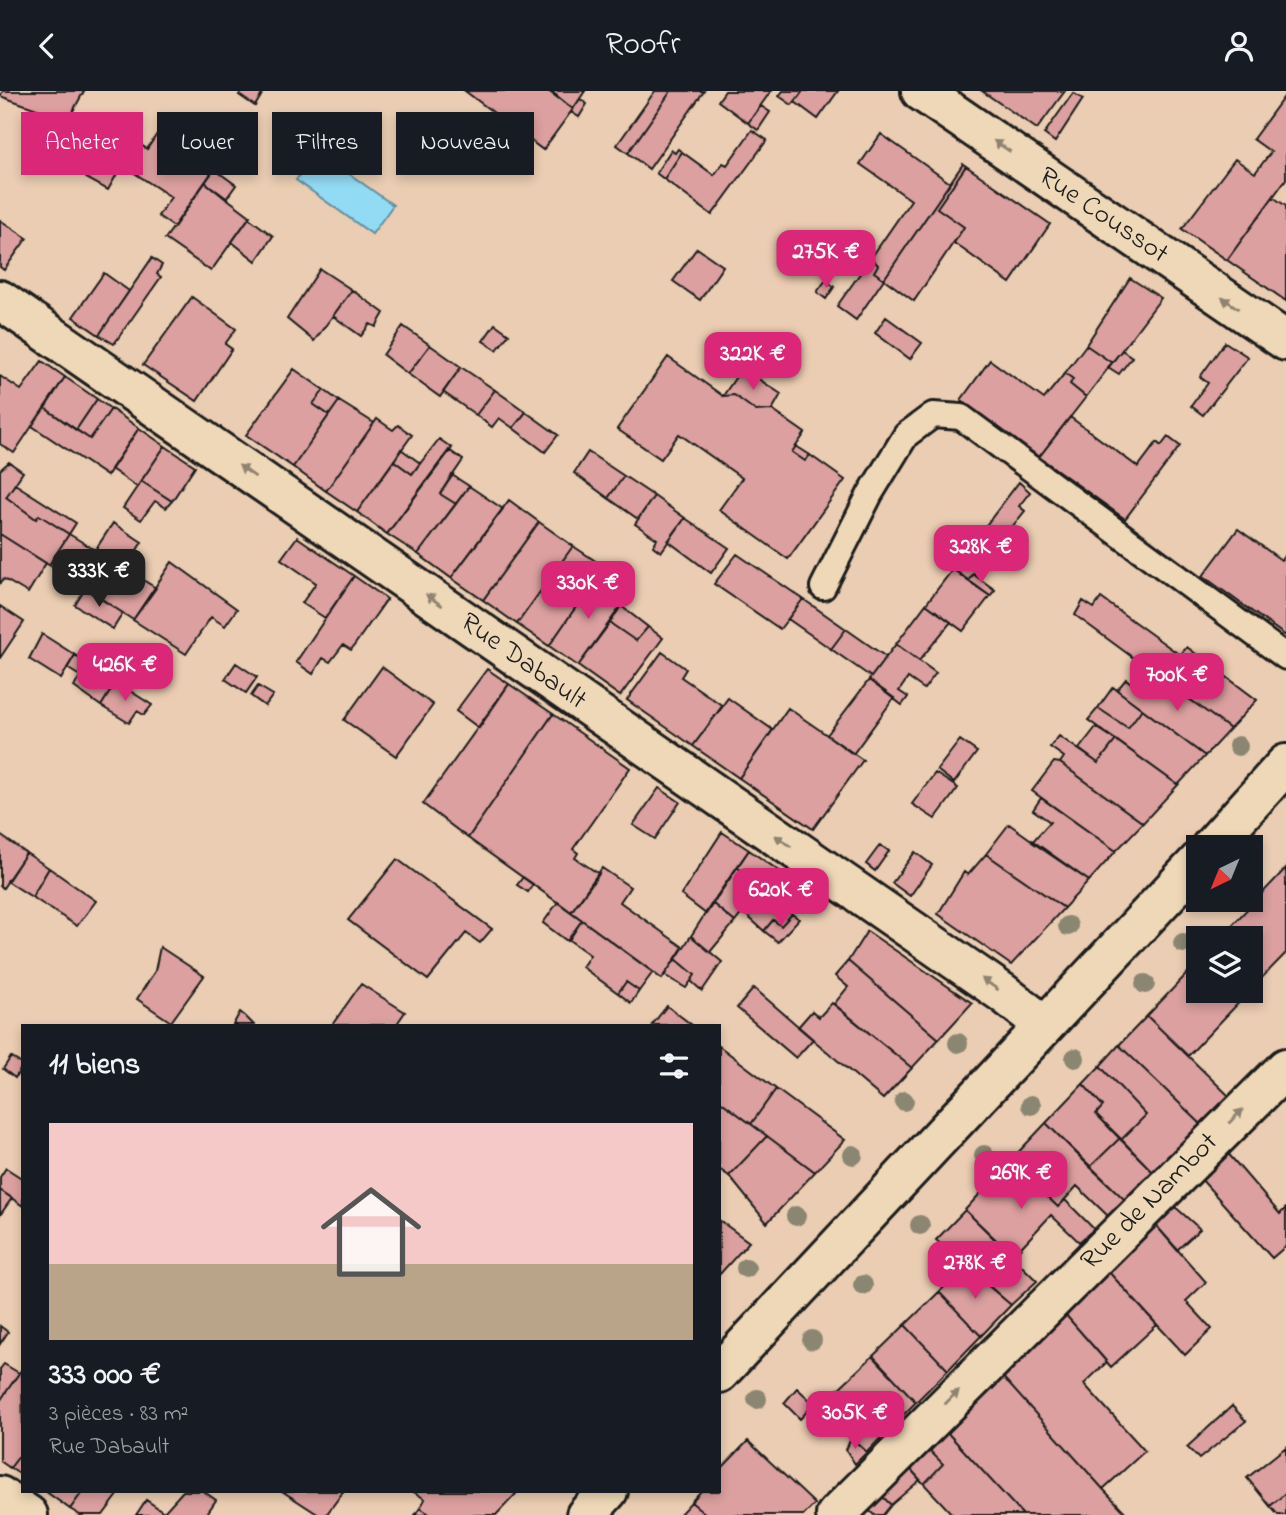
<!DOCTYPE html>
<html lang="fr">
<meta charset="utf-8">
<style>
:root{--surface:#171b24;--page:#242831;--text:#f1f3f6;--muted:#9ea1a6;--line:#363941;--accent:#db2777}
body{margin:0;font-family:"Indie Flower",sans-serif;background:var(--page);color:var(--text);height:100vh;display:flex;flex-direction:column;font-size:26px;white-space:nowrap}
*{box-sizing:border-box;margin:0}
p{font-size:23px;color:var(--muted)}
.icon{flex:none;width:38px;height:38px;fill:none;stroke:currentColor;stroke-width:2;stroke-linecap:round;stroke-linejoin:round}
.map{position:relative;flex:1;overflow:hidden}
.drawer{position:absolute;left:21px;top:933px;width:700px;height:469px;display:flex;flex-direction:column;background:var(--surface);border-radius:0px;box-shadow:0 4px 10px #0003}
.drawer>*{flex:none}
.guide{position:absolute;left:21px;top:21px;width:700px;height:63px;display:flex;gap:14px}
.needle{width:46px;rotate:223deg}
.buttons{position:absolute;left:1186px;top:744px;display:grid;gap:14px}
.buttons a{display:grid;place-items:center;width:77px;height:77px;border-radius:0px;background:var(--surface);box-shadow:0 4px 10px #0003;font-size:35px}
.price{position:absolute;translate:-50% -60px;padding:0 16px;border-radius:14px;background:var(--accent);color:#fff;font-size:23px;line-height:46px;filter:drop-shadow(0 2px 4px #0008)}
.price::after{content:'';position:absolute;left:50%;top:42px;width:21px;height:16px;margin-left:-10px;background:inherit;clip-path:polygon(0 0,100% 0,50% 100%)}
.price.selected{background:#222;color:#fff}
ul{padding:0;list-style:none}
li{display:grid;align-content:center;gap:14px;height:371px;padding:0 28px}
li+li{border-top:2px solid var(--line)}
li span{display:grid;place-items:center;height:217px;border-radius:0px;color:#555}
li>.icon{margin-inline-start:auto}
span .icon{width:126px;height:126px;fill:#fffc;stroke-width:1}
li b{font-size:30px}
h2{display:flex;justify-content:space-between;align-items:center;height:84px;padding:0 28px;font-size:30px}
.chip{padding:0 24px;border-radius:0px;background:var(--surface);box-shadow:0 4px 10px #0003;font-size:24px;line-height:63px}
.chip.selected{background:var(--accent);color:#fff}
header{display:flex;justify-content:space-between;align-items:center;height:91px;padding:0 28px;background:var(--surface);font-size:32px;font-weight:600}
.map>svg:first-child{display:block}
.water{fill:#92dbf4;stroke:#638f9e;stroke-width:2}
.building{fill:#dba09f;stroke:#1c1c1c;stroke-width:2}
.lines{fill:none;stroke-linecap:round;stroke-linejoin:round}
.service-casing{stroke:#1c1c1c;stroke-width:30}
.minor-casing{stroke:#1c1c1c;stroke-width:44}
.secondary-casing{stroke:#1c1c1c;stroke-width:44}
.service{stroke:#eed8b7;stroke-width:24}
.minor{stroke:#eed8b7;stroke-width:38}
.secondary{stroke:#eed8b7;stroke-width:38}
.tree{fill:#8b8672}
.oneway{fill:#908371}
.labels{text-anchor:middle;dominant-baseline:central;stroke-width:6;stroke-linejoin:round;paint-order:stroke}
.street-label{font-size:28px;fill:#1c1c1c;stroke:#eed8b7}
</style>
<header><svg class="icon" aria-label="back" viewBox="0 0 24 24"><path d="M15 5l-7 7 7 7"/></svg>Roofr<svg class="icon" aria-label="person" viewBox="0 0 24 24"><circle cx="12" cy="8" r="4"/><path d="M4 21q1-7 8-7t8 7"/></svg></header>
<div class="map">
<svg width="1286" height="1424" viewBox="0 0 1286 1424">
<rect width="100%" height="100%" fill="#eacdb2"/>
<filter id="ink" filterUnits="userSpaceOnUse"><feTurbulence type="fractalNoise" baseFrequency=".0143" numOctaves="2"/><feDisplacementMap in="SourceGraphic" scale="14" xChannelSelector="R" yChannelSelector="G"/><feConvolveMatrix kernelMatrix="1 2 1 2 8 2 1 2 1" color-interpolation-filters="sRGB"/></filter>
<g filter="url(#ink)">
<!-- water -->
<path class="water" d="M317,60L393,114L372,143L296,89L299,85L292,76L295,66L304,61L314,63Z"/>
<!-- building -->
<path class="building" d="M3,0H84L68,29L0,5Z
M242,0H264L255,15L239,4Z
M465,0H548L573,18L543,59Z
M551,0H585L573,18Z
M655,0H671L628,62L617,54Z
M671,0H704L649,78L628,62Z
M725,0H771L748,32L718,10Z
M783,0H803L792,14L779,5Z
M803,0H838L818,28L795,11Z
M982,0H1065L1037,38Z
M1073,2L1083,8L1055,51L1044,43Z
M1286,3V88L1227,169L1182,138L1235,68L1255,82L1271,61L1253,48Z
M580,8L587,13L579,26L571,21Z
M761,15L770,21L758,39L748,32Z
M95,25L108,33L100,47L87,39Z
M41,30L69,41L56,63L33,47Z
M161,37L218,73L174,136L158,125L171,106L122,74L108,99L86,87L111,47L126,57L132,48L147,58Z
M752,39L767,49L712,124L664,88L682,61L714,84L723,72L727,74Z
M881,43L950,92L884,188L874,181L878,174L871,167L911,109L860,73Z
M86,50L95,56L88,67L79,61Z
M95,56L103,59L93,79L84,74Z
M678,58L682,61L664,88L656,82L671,59L675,62Z
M963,73L966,75L937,117L964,136L914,210L884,188Z
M966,75L1050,133L1010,192L954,152L964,136L937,117Z
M214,78L236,94L226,108L205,91Z
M205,91L250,125L211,180L165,148Z
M1273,106L1286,115V210L1227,169Z
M249,127L273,145L256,170L232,151Z
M0,129L27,147L4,179L0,176Z
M697,157L723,175L700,209L673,190Z
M152,167L162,174L157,183L161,186L114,253L99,244Z
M871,167L878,174L874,181L884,188L856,229L837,215Z
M320,178L352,199L314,250L287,228Z
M104,182L129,200L99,244L73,226Z
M1130,187L1161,207L1112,272L1086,254Z
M826,189L834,196L826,208L817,201Z
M352,199L384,222L376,236L370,233L361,245L333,225Z
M192,206L236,238L225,253L232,258L197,310L143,274Z
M886,226L922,252L910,268L875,242Z
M495,233L509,243L497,259L483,250Z
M403,235L430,254L408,283L383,264Z
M1225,251L1248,266L1203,324L1191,315L1208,292L1200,286Z
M430,254L461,276L440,306L408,283Z
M1086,254L1112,272L1086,306L1070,293L1073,288L1065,282Z
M1122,259L1132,266L1119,283L1108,276Z
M668,266L723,305L734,304L756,320L772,319L805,342L792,361L805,370L810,364L845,389L788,468L719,419L742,387L679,343L661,368L617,338Z
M990,269L1044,308L1065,282L1073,288L1070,293L1086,306L1039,366L961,309Z
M42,270L65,286L14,362L0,353V285L21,299Z
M461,276L495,299L476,324L443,301Z
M742,277L781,303L772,319L756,320L734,304L723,305Z
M294,278L324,299L313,313L329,324L293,376L246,344Z
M65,286L97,308L76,339L45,317Z
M324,299L339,310L329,324L313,313Z
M495,299L526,321L513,337L499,327L492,336L476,324Z
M97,308L111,318L90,348L76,339Z
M339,310L374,332L326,400L293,376Z
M45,317L90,348L111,318L139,337L107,385L32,335Z
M526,321L558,344L545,361L513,337Z
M1070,326L1138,376L1157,351L1161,355L1168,346L1180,355L1125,428L1039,366Z
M377,328L393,339L398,334L412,344L357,421L326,400Z
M139,337L165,355L137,396L111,378Z
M439,348L452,357L387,443L357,421L394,370L412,383Z
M165,355L195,375L172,410L141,390Z
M796,355L810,364L805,370L792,361Z
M401,358L420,372L412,383L394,370Z
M449,359L463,369L440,403L456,413L418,463L387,443Z
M588,361L624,385L608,407L574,382Z
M9,371L23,381L6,406L36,428L39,424L69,443L49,474L0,443V379Z
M452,384L469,395L456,413L440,403Z
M624,385L654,405L638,428L608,407Z
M141,390L172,410L166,417L155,410L141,429L123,417Z
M1019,391L1030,401L1019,415L1025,420L991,462L974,450Z
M15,393L76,432L69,443L39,424L36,428L6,406Z
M469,395L503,418L451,487L418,463Z
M654,405L685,427L661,461L653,455L657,448L635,433Z
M509,409L539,431L483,509L451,487Z
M685,427L729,457L711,482L668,450Z
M539,431L573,455L517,533L483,509Z
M113,432L142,451L125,478L156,497L133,529L75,490Z
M1238,438L1281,469L1286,463V545L1203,485Z
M0,443L46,472L28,502L4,488L0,492Z
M69,443L95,459L75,490L49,474Z
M297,446L354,485L325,527L302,512L316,492L281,468Z
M974,450L991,462L968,490L953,478Z
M573,455L600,473L594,482L598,484L549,555L517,533Z
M737,463L803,508L780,538L714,493Z
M172,471L237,518L225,535L211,526L186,563L133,529Z
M953,478L990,505L963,540L926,513Z
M973,483L995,499L990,505L968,490Z
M598,484L628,505L578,575L549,555Z
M354,485L387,508L351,559L343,554L330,571L323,567L313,583L296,571Z
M85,498L123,522L113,538L75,514Z
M1101,507L1180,564L1187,556L1257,609L1230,638L1075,524L1083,510L1094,517Z
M803,508L846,538L831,558L788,528Z
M926,513L951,531L919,570L896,553Z
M0,515L24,531L0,567Z
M621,515L648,536L636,550L610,532Z
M610,532L636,550L648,536L663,547L620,605L578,575Z
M846,538L886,566L871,586L831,558Z
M42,543L75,564L61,588L29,568Z
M896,553L936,582L924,598L908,587L899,600L908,606L902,614L869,589Z
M662,561L686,578L681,586L723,615L693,655L627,609Z
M75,564L116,591L101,615L74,596L80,585L67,577Z
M236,572L257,586L246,602L225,588Z
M382,576L433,614L396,665L344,629Z
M487,578L509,593L479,637L456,620Z
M1154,582L1230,638L1205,665L1117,599L1126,588L1140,599Z
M869,589L894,607L853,663L827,644Z
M116,591L152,614L144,624L137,620L129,632L101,615Z
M509,593L553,623L468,747L423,713Z
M258,595L273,604L265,615L251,605Z
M1113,596L1142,618L1128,637L1098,617Z
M728,607L773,639L739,687L693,655Z
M788,617L863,669L813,738L739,687Z
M1098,617L1128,637L1142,618L1205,665L1178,694L1088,629Z
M553,623L630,677L573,758L578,762L575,767L599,783L571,821L468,747Z
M1096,636L1116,649L1098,672L1079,658Z
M1059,645L1098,672L1116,649L1178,694L1143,732L1060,672L1064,666L1050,656Z
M960,649L977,661L954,692L937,679Z
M1054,671L1060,672L1143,732L1116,760L1032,700Z
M935,682L958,697L935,728L912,713Z
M659,697L680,711L655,748L633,734Z
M1041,707L1116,760L1089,790L1032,751L1050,731L1033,719Z
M1009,733L1089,790L1064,817L986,763Z
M722,741L749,759L706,823L681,804Z
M0,744L26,762L3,797L0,795Z
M880,754L889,760L875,780L866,773Z
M749,759L801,795L784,816L737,776Z
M915,761L932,774L910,805L892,792Z
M26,762L49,777L32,806L7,790Z
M986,763L1064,817L1011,874L938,823L964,781L968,784Z
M397,768L492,838L480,852L466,842L428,889L348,829Z
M737,776L792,823L781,835L773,829L764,840L743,821L735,831L712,812Z
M49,777L96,810L77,835L32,806Z
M602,777L630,796L620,811L683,856L662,888L571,821Z
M1286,777V862L1251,898V847H1220Z
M523,786L533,793L528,801L517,794Z
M558,811L582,829L567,850L543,832Z
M712,812L735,831L710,861L691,845Z
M792,823L799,828L778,851L764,840L773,829L781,835Z
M582,829L653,881L639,900L626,891L618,902L582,876L590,864L569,849Z
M867,840L972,912L939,948L848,870Z
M691,845L722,871L702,900L691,890L695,884L676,868Z
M160,856L204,885L171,931L137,908L155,880Z
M676,868L695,884L686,897L664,884Z
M848,870L939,948L912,977L834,913L848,896L835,885Z
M1199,870V900H1250L1188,965L1147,925Z
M626,891L639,900L631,912L618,902Z
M361,893L405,921L396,934H332Z
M754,897L813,948L796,967L737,917Z
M832,912L912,977L883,1008L798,936L812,920L819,926Z
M667,915L692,934H652Z
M240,921L245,925L254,934H233Z
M1147,925L1230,1006L1202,1034L1119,954Z
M1119,954L1202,1034L1154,1082L1121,1049L1146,1024L1100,975Z
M719,955L776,998L751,1033L719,1009Z
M11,966L23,974L15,987L3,978Z
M1100,975L1146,1024L1121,1049L1096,1023L1103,1015L1083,993Z
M1083,993L1103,1015L1096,1023L1120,1047L1090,1076L1046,1032Z
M776,998L845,1049L815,1081L751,1033Z
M719,1009L767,1045L729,1085L719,1078Z
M1046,1032L1125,1109L1108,1125L1077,1095L1058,1116L1010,1070Z
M767,1045L815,1081L767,1132L729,1085Z
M1120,1047L1154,1082L1125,1109L1090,1076Z
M1226,1060L1280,1123L1286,1117V1155L1272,1167L1200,1087Z
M1010,1070L1058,1116L1065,1109L1094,1138L1079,1151L1051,1124L1013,1165L965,1119Z
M6,1077L23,1088V1115L0,1099V1086Z
M0,1099L12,1107L0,1124Z
M1173,1114L1200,1138L1177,1159L1154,1132Z
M965,1119L1037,1190L1011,1214L936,1149Z
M719,1129L749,1151L719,1184Z
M1154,1132L1206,1191L1186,1210L1212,1238L1185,1264L1107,1179Z
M966,1176L1011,1214L981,1245L939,1201Z
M1107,1179L1157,1234L1111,1276L1064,1222Z
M939,1201L981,1245L948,1279L905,1234Z
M1064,1222L1107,1271L1084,1293L1145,1360L1103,1398L1000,1283Z
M905,1234L948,1279L916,1311L873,1265Z
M0,1235L8,1241L0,1253Z
M873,1265L916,1311L867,1361L818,1317Z
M4,1273L19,1282L0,1310V1278Z
M22,1278L23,1360L10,1377L0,1370V1310Z
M1000,1283L1103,1398L1128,1424H1023L944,1338Z
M797,1297L814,1313L800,1328L784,1312Z
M1232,1315L1246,1330L1199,1368L1187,1356Z
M944,1338L1023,1424H953L924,1393L943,1373L926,1356Z
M851,1347L867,1361L855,1373L846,1359Z
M748,1350L815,1413L804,1424H707L691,1411L701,1400H719V1380Z
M926,1356L943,1373L924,1393L907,1374Z
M1286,1356V1402L1270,1415L1247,1387Z
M23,1360V1385L10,1377Z
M907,1374L920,1389L891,1414L879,1402Z
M45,1400H83L70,1418Z
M83,1400H121L103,1424H80L70,1418Z
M183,1400H203L216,1409L206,1424H136L146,1409L164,1421Z
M282,1400H341L343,1401L326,1424H319Z
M412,1400H511L516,1403L496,1424H431L420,1417L425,1408Z
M879,1402L891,1414L883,1424H874L865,1416Z
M1286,1402V1424H1278L1270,1415Z
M691,1411L707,1424H679Z
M420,1417L431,1424H415Z"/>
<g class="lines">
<!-- service casing -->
<g class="service-casing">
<path id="service" d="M823,496L870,403L906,344L933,324L961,326L1286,566"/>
</g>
<!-- minor casing -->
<g class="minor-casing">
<path id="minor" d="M921,0L1286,250
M0,209L1003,902L1044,934
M0,1405L28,1424
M836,1424L1286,977"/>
</g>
<!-- secondary casing -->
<g class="secondary-casing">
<path id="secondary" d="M1211,756L1286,673
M719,1282L1199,770
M586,1424L608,1400"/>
</g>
<!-- service -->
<use href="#service" class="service"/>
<!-- minor -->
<use href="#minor" class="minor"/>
<!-- secondary -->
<use href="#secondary" class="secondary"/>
</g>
<!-- trees -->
<g class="tree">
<circle cx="1238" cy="655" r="10"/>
<circle cx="1068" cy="835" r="10"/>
<circle cx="1183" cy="852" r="10"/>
<circle cx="1145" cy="893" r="10"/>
<circle cx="958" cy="952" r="10"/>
<circle cx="1075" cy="967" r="10"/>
<circle cx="904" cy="1010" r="10"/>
<circle cx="1031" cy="1014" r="10"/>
<circle cx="853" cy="1064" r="10"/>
<circle cx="984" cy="1064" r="10"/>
<circle cx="796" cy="1125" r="10"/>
<circle cx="920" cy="1134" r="10"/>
<circle cx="746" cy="1177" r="10"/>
<circle cx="863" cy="1194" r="10"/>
<circle cx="812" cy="1249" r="10"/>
<circle cx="757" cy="1308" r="10"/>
</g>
<!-- one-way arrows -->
<defs><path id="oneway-solid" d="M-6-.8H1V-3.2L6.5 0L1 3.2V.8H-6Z" transform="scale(1.75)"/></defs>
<g class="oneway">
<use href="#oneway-solid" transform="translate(1002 55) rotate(-146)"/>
<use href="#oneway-solid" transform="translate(1230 212) rotate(-146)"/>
<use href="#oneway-solid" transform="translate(247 380) rotate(-145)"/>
<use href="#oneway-solid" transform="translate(434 509) rotate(-145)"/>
<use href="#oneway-solid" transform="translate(783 750) rotate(-145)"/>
<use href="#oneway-solid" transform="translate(990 893) rotate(-145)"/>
<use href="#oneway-solid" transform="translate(1236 1025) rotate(-45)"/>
<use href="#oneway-solid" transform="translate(952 1306) rotate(-45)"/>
</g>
</g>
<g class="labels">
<!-- street labels -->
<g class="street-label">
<text transform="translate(1103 125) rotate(34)">Rue Coussot</text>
<text transform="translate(523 571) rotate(35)">Rue Dabault</text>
<text transform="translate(1150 1111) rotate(-45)">Rue de Nambot</text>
</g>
</g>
</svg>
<div class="buttons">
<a><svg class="needle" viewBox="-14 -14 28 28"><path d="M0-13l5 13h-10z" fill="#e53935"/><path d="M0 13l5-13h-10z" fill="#9ea1a6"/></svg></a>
<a><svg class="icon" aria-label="layers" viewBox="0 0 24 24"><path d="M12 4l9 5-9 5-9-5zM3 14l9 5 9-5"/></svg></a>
</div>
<b class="price" style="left:826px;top:199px">275K €</b>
<b class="price" style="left:753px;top:301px">322K €</b>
<b class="price" style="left:981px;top:494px">328K €</b>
<b class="price selected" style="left:99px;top:518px">333K €</b>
<b class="price" style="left:588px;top:530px">330K €</b>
<b class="price" style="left:125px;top:612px">426K €</b>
<b class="price" style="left:1177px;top:622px">700K €</b>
<b class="price" style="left:781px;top:837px">620K €</b>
<b class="price" style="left:1021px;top:1120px">269K €</b>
<b class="price" style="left:975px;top:1210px">278K €</b>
<b class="price" style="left:855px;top:1360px">305K €</b>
<div class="guide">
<a class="chip selected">Acheter</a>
<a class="chip">Louer</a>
<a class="chip">Filtres</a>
<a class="chip">Nouveau</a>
</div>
<section class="drawer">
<h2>11 biens<svg class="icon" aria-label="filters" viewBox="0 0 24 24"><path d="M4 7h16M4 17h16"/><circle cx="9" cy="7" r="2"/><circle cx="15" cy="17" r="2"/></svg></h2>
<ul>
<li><span style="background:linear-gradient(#f6c9c9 65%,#b9a48a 0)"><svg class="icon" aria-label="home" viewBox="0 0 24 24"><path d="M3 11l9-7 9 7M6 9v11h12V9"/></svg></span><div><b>333 000 €</b><p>3 pièces · 83 m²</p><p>Rue Dabault</p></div></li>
</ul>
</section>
</div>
